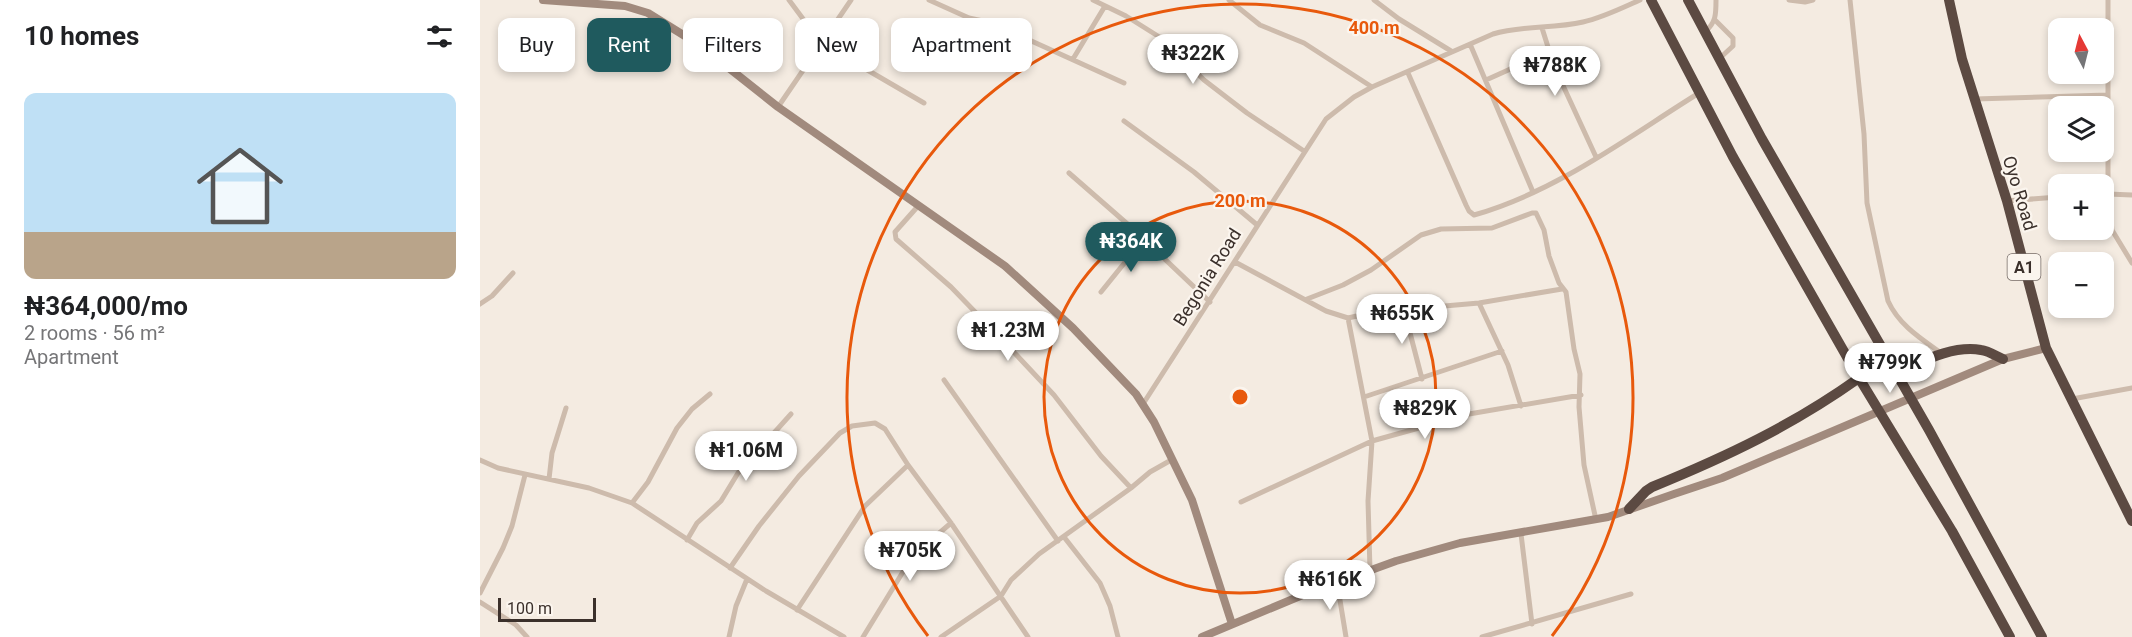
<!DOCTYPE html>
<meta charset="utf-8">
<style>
:root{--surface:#fff;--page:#f6f6f6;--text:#202124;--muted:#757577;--line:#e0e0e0;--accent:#1f5a5e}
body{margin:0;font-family:Roboto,sans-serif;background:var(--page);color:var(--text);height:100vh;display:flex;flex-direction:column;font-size:22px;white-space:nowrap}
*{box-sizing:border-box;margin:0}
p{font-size:20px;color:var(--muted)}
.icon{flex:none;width:33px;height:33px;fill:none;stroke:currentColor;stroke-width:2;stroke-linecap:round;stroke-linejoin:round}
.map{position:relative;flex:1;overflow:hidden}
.details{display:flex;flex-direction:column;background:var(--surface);width:480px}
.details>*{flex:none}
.hud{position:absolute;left:18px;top:18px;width:570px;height:54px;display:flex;gap:12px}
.needle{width:39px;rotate:353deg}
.tools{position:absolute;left:1568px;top:18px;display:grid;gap:12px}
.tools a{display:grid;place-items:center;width:66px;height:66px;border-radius:12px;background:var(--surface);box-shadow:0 3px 9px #0003;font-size:30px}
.scale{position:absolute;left:18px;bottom:15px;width:98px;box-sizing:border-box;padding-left:6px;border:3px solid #3b302b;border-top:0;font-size:16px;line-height:21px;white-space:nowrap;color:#3b302b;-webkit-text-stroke:4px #fbf5ee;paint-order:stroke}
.price{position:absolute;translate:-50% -51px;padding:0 14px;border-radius:21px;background:#fff;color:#222;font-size:20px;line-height:39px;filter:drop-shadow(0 2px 3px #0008)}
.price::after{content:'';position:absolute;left:50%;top:36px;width:18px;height:14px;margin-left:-9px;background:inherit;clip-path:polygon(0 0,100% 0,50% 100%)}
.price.selected{background:var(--accent);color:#fff}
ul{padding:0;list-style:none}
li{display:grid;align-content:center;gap:12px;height:318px;padding:0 24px}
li+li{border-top:2px solid var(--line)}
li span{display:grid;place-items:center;height:186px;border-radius:12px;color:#555}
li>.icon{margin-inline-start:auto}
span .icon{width:108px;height:108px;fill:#fffc;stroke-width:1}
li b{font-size:26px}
h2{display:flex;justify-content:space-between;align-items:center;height:72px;padding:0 24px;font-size:26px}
.pill{padding:0 21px;border-radius:12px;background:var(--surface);box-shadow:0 3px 9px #0003;font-size:21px;line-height:54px}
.pill.selected{background:var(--accent);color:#fff}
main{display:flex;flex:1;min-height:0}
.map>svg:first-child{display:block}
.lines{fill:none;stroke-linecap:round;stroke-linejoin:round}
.street{stroke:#cdbbac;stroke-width:5}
.secondary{stroke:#a18a7d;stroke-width:8}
.highway{stroke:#5c4a42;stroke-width:10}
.ring{fill:none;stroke:#e8590c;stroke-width:3}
.labels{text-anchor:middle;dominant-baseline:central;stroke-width:4.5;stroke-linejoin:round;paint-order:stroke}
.shield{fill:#fbf5ee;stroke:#756b66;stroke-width:1.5}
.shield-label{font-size:16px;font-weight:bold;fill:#3b302b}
.street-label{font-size:18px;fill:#3b302b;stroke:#fbf5ee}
.centre{fill:#e8590c;stroke:#fbf5ee;stroke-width:3}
.ring-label{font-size:18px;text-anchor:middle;font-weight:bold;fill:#e8590c;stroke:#fbf5ee;stroke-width:4.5;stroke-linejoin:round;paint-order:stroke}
</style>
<main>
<section class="details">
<h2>10 homes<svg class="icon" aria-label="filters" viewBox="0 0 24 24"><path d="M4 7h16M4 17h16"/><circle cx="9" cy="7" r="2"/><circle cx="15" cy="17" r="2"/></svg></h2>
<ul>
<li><span style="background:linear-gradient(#bfe0f5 75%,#b9a48a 0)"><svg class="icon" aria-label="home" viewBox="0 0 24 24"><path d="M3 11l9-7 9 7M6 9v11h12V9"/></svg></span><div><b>₦364,000/mo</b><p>2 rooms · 56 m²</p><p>Apartment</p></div></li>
</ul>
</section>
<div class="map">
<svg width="1652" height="637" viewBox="0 0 1652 637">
<rect width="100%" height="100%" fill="#f4ebe1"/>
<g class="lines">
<!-- street -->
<path class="street" d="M309,0L341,43L444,103
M449,0L489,18L512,23L644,83
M613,0L646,16L681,38L724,80L767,113L824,151
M749,0L780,25L824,43L892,87
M894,0L919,19L971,51
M1309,0L1325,2L1333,0
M1370,0L1384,134L1387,203L1408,301C1419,325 1440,338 1461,353
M1628,0V194L1652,195
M1235,20L1253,38V46L1240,58
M1062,28L1074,66L1116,157
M1225,32C1236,22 1236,15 1236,0
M990,44L1053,192
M593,59L625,6
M928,73L986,205L989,211L994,215C1076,192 1148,137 1219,93
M1006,80L1068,52
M1495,99L1628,95
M298,107L371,0
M644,121L714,172L776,224
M589,173L652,228L730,302
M1628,194L1632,230L1652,263
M1527,201L1578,197
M439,205L415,232L416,239L471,287L528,346L574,395L621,456L651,488
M755,262L846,311L868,318L916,307H953L999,303L1082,289
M621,292L663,240
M827,299L863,285L891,270L941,235L961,229L1012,228L1052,213H1056L1064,230L1069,256L1079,283L1086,292L1094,349L1100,374L1099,407L1104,465L1116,520
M999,303L1028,365L1041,406
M0,304L12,296L33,273
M923,306L942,379
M868,318L892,441L989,414L1101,395
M464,380L578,541
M884,397L1022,351
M1592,399L1652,388
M663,404L846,119L874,97L892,87L1013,34C1042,25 1073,29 1103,22C1122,18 1142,8 1160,0
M0,460L18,468L109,488L152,503L286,591L364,637
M69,479L72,453L86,408
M761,502L892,441L888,501L890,570
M152,503L168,482L197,428L212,409L230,394
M1041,534L1052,624
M584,537L620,583L630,606L638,637
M207,540L217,523L241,501L258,473L311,414
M250,568L279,526L319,476L360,433L372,426L395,423L405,429L428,465L471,523L548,637
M857,582L866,637
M0,593L23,548L32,526L45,475
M0,602L36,625L47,637
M317,610L385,506L428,465
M249,637L256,606L267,579
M383,637L429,562L436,553L471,523
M461,637L521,596L531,580L559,554L651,488L670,472L693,459
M1002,637L1151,594"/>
<!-- secondary -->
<path class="secondary" d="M63,0L145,6L168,13L221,46L298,107L525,266L593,328L656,394L674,422L712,500L752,624
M722,637L825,594L916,561L980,543L1128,517L1194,494L1242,478L1523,359L1566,348"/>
<!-- highway -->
<path class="highway" d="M1171,0L1253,157L1379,378L1472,531L1530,637
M1208,0L1282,139L1449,430L1562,637
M1469,0L1482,59L1527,201L1566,348L1652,521
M1415,373C1441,362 1472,345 1501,350C1509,351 1516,356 1523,359
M1149,509L1166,491L1172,487C1248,456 1313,425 1379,378"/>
</g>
<!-- distance rings -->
<g class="ring">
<circle cx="760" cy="397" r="196"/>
<path d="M448 636A393 393 0 1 1 1072 636"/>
</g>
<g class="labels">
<!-- shield labels -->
<rect class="shield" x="1527.5" y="254" width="33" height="26" rx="4.5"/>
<g class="shield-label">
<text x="1544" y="267">A1</text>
</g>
<!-- street labels -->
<g class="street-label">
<text transform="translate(1540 193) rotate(73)">Oyo Road</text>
<text transform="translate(727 277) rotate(-58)">Begonia Road</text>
</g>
</g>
<circle cx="760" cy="397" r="9" class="centre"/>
<g class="ring-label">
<text x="894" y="34">400 m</text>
<text x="760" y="207">200 m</text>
</g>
</svg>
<div class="tools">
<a><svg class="needle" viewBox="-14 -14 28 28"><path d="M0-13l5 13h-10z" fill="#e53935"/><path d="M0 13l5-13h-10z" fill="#757577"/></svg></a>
<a><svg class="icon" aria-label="layers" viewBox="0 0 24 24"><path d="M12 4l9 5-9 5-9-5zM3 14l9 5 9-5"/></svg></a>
<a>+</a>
<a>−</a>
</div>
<div class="scale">100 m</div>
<b class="price" style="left:713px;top:85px">₦322K</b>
<b class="price" style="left:1075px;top:97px">₦788K</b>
<b class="price selected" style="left:651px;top:273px">₦364K</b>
<b class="price" style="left:922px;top:345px">₦655K</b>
<b class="price" style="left:528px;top:362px">₦1.23M</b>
<b class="price" style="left:1410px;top:394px">₦799K</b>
<b class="price" style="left:945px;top:440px">₦829K</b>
<b class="price" style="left:266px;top:482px">₦1.06M</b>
<b class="price" style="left:430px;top:582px">₦705K</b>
<b class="price" style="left:850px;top:611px">₦616K</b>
<div class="hud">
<a class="pill">Buy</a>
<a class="pill selected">Rent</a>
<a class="pill">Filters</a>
<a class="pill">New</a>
<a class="pill">Apartment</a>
</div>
</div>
</main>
